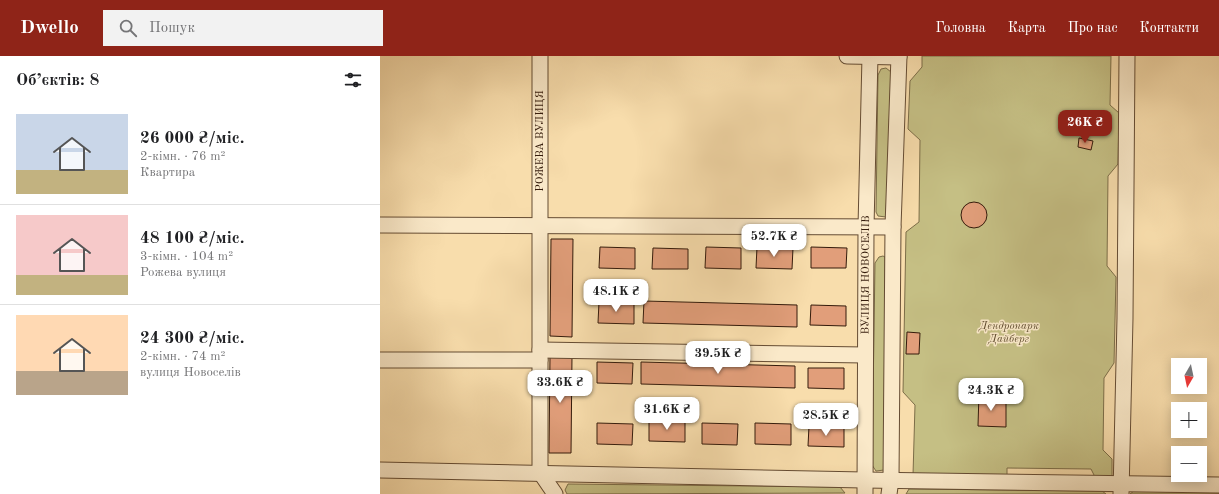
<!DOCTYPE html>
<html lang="uk">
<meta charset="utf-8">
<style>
:root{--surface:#fff;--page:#f2f2f2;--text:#202124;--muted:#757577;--line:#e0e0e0;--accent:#8f2418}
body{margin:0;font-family:"Old Standard TT",serif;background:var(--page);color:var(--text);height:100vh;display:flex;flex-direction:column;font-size:15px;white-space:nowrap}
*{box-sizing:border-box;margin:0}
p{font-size:13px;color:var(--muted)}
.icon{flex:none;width:22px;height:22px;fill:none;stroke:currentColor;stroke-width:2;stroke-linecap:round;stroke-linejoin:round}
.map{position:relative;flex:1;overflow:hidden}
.sheet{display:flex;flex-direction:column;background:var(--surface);width:380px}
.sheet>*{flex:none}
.needle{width:26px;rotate:189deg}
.buttons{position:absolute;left:791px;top:302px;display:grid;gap:8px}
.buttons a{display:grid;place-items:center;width:36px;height:36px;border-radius:0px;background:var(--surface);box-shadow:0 2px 10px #0003;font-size:20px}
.price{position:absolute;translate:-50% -34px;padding:0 9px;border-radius:8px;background:#fff;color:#222;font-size:13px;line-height:26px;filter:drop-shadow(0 1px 2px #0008)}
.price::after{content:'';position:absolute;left:50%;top:24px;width:12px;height:9px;margin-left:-6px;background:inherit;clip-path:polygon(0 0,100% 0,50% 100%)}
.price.current{background:var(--accent);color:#fff}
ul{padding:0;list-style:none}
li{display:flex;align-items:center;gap:12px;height:100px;padding:0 16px}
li+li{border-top:1px solid var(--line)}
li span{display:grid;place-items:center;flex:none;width:112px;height:80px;border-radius:0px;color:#555}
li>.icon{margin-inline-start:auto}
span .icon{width:48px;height:48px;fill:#fffc;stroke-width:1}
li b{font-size:17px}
h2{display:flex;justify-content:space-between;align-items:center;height:48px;padding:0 16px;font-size:17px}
header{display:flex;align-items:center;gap:24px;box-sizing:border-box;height:56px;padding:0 20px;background:var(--accent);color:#fff}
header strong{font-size:19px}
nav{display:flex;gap:22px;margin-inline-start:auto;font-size:14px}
.search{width:280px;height:36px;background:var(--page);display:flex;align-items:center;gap:10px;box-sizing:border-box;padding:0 14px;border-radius:0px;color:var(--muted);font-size:15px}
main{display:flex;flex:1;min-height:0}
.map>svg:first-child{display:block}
.green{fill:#c5bf84;stroke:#7c6d48}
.building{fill:#e19e7a;stroke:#341b0b}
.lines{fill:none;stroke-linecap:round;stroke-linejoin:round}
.street-casing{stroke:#654c33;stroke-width:17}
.street{stroke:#fae9c9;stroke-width:15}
.labels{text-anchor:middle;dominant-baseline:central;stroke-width:3;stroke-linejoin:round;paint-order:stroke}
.street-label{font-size:11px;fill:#341b0b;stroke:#fae9c9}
.park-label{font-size:11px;font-style:italic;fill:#604c2f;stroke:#fae9c9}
</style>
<header>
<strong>Dwello</strong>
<div class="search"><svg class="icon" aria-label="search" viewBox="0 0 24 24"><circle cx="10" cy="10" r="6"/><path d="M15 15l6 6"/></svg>Пошук</div>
<nav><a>Головна</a><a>Карта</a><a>Про нас</a><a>Контакти</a></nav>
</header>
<main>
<section class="sheet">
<h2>Об’єктів: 8<svg class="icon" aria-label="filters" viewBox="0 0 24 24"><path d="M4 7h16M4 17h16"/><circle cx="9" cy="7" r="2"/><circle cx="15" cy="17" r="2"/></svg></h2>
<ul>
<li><span style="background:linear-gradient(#c9d6e8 70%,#c2b280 0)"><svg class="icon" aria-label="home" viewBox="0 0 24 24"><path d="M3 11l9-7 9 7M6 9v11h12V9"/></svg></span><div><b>26 000 ₴/міс.</b><p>2-кімн. · 76 m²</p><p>Квартира</p></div></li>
<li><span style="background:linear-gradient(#f6c9c9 75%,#c2b280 0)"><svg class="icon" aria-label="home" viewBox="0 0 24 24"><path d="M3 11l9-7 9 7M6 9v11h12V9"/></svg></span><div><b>48 100 ₴/міс.</b><p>3-кімн. · 104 m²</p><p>Рожева вулиця</p></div></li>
<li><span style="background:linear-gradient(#ffd9b3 70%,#b9a48a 0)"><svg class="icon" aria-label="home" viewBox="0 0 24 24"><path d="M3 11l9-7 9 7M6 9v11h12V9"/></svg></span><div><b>24 300 ₴/міс.</b><p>2-кімн. · 74 m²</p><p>вулиця Новоселів</p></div></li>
</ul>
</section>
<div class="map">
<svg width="839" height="438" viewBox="0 0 839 438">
<rect width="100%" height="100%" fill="#f8ddac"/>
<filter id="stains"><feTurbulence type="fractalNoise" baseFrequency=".005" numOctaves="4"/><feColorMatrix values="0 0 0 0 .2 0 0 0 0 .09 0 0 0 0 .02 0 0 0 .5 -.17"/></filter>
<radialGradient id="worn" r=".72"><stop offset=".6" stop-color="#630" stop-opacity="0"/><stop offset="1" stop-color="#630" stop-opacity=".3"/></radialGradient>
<!-- green -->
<path class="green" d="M542,0H731L730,49L739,57L738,108L728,120L727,210L736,221L734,307L724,322L723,394L732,403V423H716L711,413L627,412V421L533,419L535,349L523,336L526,176L539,166L540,84L528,73L530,25L542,11Z
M506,12L511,16L506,161L498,160L496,156L498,19L501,13Z
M503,200L505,201L504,414L496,415L492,409L495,207L499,201Z
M188,428L460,431L465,437L187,438L185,434Z
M529,433L722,435L726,438H526Z
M754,435L839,437V438H750Z"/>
<!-- building -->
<path class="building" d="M699,82L713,85L711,94L698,91Z
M581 159a13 13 0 1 1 26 0a13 13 0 1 1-26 0Z
M171,183H193L192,281L170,280Z
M220,191L255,192V213L219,212Z
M326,191L361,192V213L325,212Z
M377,191L413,192L412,213L376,212Z
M431,191L467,192L466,212H431Z
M273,192L308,193V213H272Z
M264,245L417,249V271L263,267Z
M219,246L254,247V268L218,267Z
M431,249L466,250V270L430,269Z
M527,276L540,277L539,298H526Z
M170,300H192L191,397H169Z
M217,306L253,307L252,328L217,327Z
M261,306L415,310V332L261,328Z
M428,312H464V333L428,332Z
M599,337H612L611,344L626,345V371L598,370Z
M269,364L305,365V386L269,385Z
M217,367L253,368L252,389L217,388Z
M322,367L358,368L357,389L322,388Z
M375,367L411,368V389L375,388Z
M429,370L464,371V391L428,390Z"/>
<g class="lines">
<!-- street casing -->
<g class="street-casing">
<g id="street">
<path d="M160,0V416L175,438"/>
<path d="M467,0L519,1"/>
<path d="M0,169L513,171"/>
<path d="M160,294L485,299"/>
<path d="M0,304H160"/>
<path d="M0,414L484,424L839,429"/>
<path id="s1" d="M485,438L486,171L490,0"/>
<path d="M509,438L511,424L513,171L519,0"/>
<path d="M741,438L745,262L747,0"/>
</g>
</g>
<!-- street -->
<use href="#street" class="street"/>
</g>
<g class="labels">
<!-- street labels -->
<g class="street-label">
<text transform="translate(160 85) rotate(-90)">РОЖЕВА ВУЛИЦЯ</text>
<text stroke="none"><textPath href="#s1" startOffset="219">ВУЛИЦЯ НОВОСЕЛІВ</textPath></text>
</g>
<!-- park labels -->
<g class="park-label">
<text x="629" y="270">Дендропарк<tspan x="629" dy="13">Дайберг</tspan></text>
</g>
</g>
<rect width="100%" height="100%" filter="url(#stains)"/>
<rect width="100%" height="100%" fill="url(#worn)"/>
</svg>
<div class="buttons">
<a><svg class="needle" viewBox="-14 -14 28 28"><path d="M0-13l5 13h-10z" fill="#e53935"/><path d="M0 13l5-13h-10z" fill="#757577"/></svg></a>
<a>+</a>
<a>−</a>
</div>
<b class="price current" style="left:705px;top:88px">26K ₴</b>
<b class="price" style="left:394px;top:202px">52.7K ₴</b>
<b class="price" style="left:236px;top:257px">48.1K ₴</b>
<b class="price" style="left:338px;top:319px">39.5K ₴</b>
<b class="price" style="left:180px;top:348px">33.6K ₴</b>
<b class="price" style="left:611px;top:356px">24.3K ₴</b>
<b class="price" style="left:287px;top:375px">31.6K ₴</b>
<b class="price" style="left:446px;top:381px">28.5K ₴</b>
</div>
</main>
